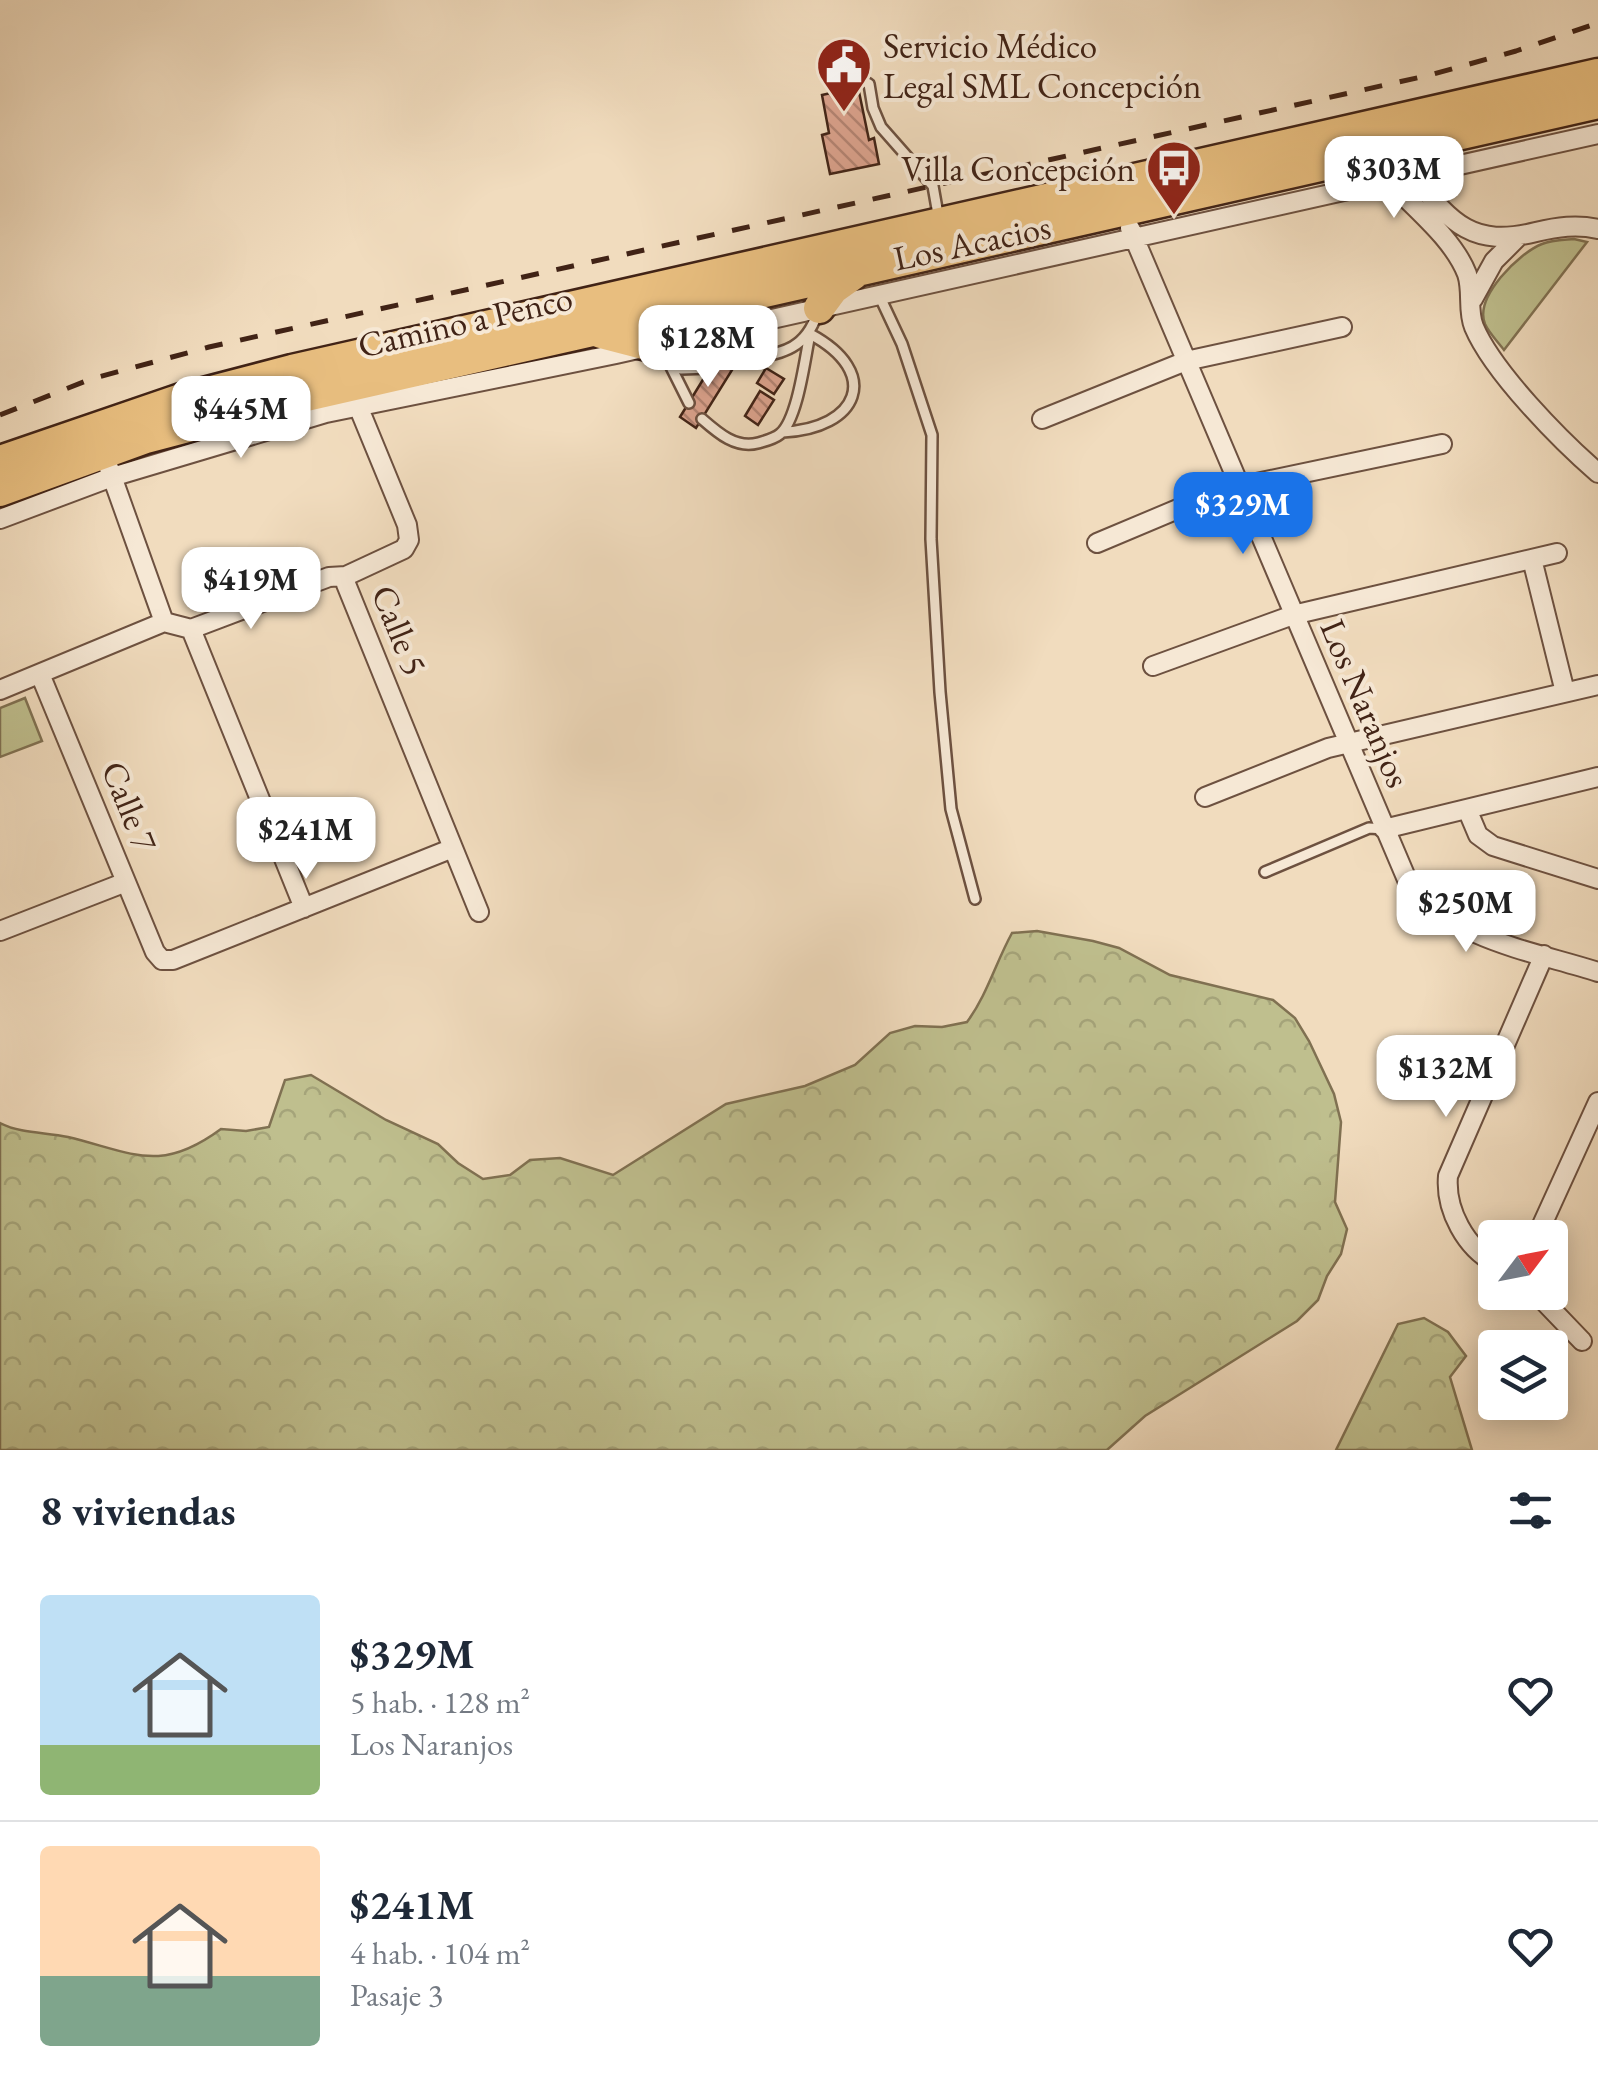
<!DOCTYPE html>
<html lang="es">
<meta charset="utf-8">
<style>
:root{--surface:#fff;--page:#f2f2f3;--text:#1f2937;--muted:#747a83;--line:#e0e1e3;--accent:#1a73e8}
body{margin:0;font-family:"EB Garamond",serif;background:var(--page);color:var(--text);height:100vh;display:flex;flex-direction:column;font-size:38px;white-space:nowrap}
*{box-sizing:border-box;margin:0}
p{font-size:32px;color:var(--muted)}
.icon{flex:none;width:55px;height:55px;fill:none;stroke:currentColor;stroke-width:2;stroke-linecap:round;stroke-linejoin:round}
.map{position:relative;height:1450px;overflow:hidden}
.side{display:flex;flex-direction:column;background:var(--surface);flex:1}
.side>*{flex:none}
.needle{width:65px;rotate:58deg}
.tools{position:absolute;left:1478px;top:1220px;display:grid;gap:20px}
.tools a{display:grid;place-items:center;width:90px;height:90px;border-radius:10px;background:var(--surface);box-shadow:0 5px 25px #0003;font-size:50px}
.price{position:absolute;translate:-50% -85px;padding:0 22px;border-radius:20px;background:#fff;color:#222;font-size:32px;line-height:65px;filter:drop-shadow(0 2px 5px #0008)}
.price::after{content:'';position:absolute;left:50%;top:60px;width:30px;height:22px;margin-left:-15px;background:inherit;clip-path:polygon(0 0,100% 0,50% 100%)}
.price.current{background:var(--accent);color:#fff}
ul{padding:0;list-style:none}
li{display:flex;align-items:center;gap:30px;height:250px;padding:0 40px}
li+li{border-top:2px solid var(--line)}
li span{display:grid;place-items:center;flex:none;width:280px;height:200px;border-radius:10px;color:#555}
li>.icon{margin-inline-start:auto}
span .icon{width:120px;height:120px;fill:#fffc;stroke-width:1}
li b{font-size:42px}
h2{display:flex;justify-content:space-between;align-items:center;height:120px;padding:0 40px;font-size:42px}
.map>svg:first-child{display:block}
.green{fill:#bfbf8e;stroke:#807152;stroke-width:2.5}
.forest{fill:url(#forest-crowns);stroke:#807152;stroke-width:2.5}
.building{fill:url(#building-back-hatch);stroke:#412316;stroke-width:2.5}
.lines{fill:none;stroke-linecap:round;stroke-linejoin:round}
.lane-casing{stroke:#6d5140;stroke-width:14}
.street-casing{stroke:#6d5140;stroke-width:22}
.highway-casing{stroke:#412316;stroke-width:35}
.lane{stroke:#f6e8d5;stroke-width:9}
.street{stroke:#f6e8d5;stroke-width:18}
.highway{stroke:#e8be7f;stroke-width:30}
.rail{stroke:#412316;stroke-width:5;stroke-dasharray:18 18;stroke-linecap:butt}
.labels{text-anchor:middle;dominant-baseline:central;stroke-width:8;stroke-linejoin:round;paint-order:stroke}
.poi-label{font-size:35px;fill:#412316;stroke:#f6e8d5;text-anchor:start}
.street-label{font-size:35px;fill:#412316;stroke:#f6e8d5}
</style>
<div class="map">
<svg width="1598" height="1450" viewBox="0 0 1598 1450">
<defs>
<pattern id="forest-crowns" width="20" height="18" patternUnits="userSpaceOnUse" patternTransform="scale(2.5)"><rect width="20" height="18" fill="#bfbf8e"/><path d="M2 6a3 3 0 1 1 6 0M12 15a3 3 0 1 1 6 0" fill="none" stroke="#a5a47a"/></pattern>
<pattern id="building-back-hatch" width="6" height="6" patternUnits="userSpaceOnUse" patternTransform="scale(2.5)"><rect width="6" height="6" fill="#dca38e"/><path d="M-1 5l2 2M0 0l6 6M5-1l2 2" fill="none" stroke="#b48473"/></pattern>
</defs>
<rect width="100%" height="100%" fill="#f1dcbe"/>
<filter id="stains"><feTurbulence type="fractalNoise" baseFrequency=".002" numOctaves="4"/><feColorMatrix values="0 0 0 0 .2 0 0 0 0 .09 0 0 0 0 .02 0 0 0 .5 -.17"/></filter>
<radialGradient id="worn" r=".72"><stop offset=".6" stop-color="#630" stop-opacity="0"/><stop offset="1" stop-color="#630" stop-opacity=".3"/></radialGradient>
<!-- green -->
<path class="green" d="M1574,239L1587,242L1504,350C1498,342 1489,333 1485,324C1474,297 1519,253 1542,244C1552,240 1564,240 1574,239Z
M25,698L42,741L0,757V708Z"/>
<!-- forest -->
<path class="forest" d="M1037,931L1093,941L1119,948L1170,975L1273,1000L1295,1018L1309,1041L1334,1094L1341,1122L1335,1202L1347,1229L1341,1254L1327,1276L1318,1300L1297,1321L1145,1416L1107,1450H0V1123C22,1134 45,1132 68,1137C134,1153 160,1174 221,1129L246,1131L269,1127L285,1080L311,1075L386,1120L438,1144L458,1163L483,1179L510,1175L530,1160L560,1158L613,1175L726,1104L805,1086L855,1065L890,1033L915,1026L942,1027L967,1022C987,995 996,962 1012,933Z
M1424,1318L1448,1332L1466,1356L1450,1377L1472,1450H1336L1398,1324Z"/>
<!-- building -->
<path class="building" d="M858,87L869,140L874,138L879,164L830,174L822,135L829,133L822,95Z
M720,352L737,362L696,428L680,417Z
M766,368L784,379L774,394L757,383Z
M760,391L774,400L758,425L745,416Z"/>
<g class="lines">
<!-- lane casing -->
<g class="lane-casing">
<path id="lane" d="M859,79L869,84L873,108L881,127L933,186L939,220
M879,295L902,344L932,435L931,539L940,692L951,809L975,899
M653,348L681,369L710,368
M668,361L689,403
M736,362C773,353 803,356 817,314
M702,419C718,433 736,449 758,443C765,441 774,439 780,434C798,419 805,357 810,334C883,373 858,429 783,432
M1265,872L1369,828L1384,829"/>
</g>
<!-- street casing -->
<g class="street-casing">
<path id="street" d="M1412,175C1452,223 1471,248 1536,232C1557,227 1577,224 1598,229
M1388,180C1414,208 1453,238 1467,274C1473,292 1467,310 1474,327C1493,372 1560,440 1598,473
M1130,228L1408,882C1451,940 1533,951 1598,972
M1473,299L1494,261L1519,236
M1042,419L1186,361L1342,327
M109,468L164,622
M0,519L112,477L326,413L616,354L1598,134
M1097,543L1223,490L1442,444
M1532,559L1565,692
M346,576V584L479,912
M164,622L191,629L329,577L346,576L404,549L409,540L407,525L358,406
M191,629L304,908
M1153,666L1293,615L1557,553
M40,674L155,952L162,960H173L453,848
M0,690L164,622
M1205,797L1328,748L1598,685
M1467,809L1478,835L1493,846L1598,879
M1384,829L1598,777
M0,931L126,882
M1536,1238L1598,1102
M1495,1263C1466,1248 1445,1210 1448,1176L1544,955
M1535,1292L1582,1341"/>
</g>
<!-- highway casing -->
<g class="highway-casing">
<path id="highway" d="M1366,155L1388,180
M819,308L833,289L854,274
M601,333L651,346
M0,461L181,399L292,370L1598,74
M0,491L146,438L297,398L1598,103"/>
</g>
<!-- lane -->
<use href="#lane" class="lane"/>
<!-- street -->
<use href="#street" class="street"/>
<!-- highway -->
<use href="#highway" class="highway"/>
<!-- rail -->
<path class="rail" d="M0,415L91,379L209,347L1430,75L1516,51L1598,23"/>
</g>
<!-- icons -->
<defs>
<g id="civic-pin" transform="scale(2.875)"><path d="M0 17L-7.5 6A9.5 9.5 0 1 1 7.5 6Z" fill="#8f2418" stroke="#f6e8d5"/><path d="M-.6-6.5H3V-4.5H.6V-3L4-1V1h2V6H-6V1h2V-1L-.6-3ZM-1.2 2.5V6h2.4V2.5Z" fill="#fff"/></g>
<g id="bus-pin" transform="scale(2.875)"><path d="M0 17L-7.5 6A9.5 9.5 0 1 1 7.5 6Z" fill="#8f2418" stroke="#f6e8d5"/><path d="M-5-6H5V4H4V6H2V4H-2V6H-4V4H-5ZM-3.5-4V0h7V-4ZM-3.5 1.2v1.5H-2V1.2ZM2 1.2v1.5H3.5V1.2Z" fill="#fff"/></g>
</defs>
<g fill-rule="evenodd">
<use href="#civic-pin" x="844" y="65"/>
<use href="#bus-pin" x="1174" y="168"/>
</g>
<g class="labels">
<!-- poi labels -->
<g class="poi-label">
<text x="883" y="45">Servicio Médico<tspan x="883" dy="40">Legal SML Concepción</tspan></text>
<text x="1135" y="168" text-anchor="end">Villa Concepción</text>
</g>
<!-- street labels -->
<g class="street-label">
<text transform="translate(972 242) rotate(-12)">Los Acacios</text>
<text transform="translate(465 321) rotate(-13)">Camino a Penco</text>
<text transform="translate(400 630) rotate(68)">Calle 5</text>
<text transform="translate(1366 703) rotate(67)">Los Naranjos</text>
<text transform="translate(130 806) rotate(68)">Calle 7</text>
</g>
</g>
<rect width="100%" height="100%" filter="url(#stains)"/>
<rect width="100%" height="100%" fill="url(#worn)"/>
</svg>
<div class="tools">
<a><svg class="needle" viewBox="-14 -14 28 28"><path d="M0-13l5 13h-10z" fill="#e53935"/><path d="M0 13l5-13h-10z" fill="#747a83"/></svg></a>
<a><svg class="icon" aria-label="layers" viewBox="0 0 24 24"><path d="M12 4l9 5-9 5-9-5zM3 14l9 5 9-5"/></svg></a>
</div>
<b class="price" style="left:1394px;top:221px">$303M</b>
<b class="price" style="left:708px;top:390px">$128M</b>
<b class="price" style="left:241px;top:461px">$445M</b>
<b class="price current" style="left:1243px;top:557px">$329M</b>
<b class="price" style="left:251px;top:632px">$419M</b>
<b class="price" style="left:306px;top:882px">$241M</b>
<b class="price" style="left:1466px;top:955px">$250M</b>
<b class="price" style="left:1446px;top:1120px">$132M</b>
</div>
<section class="side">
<h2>8 viviendas<svg class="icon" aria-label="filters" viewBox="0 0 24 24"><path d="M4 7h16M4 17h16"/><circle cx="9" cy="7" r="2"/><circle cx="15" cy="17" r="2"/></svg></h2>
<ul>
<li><span style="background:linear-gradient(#bfe0f5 75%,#8fb573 0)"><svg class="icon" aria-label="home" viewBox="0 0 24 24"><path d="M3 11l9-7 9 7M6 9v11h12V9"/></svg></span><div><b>$329M</b><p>5 hab. · 128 m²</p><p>Los Naranjos</p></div><svg class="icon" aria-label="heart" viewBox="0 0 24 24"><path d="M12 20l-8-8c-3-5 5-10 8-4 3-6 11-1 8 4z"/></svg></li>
<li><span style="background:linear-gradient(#ffd9b3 65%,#7fa58c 0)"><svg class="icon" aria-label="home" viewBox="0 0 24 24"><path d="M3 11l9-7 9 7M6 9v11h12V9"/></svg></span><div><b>$241M</b><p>4 hab. · 104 m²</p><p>Pasaje 3</p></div><svg class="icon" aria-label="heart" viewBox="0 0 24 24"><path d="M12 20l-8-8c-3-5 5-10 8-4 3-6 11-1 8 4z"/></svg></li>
</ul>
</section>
